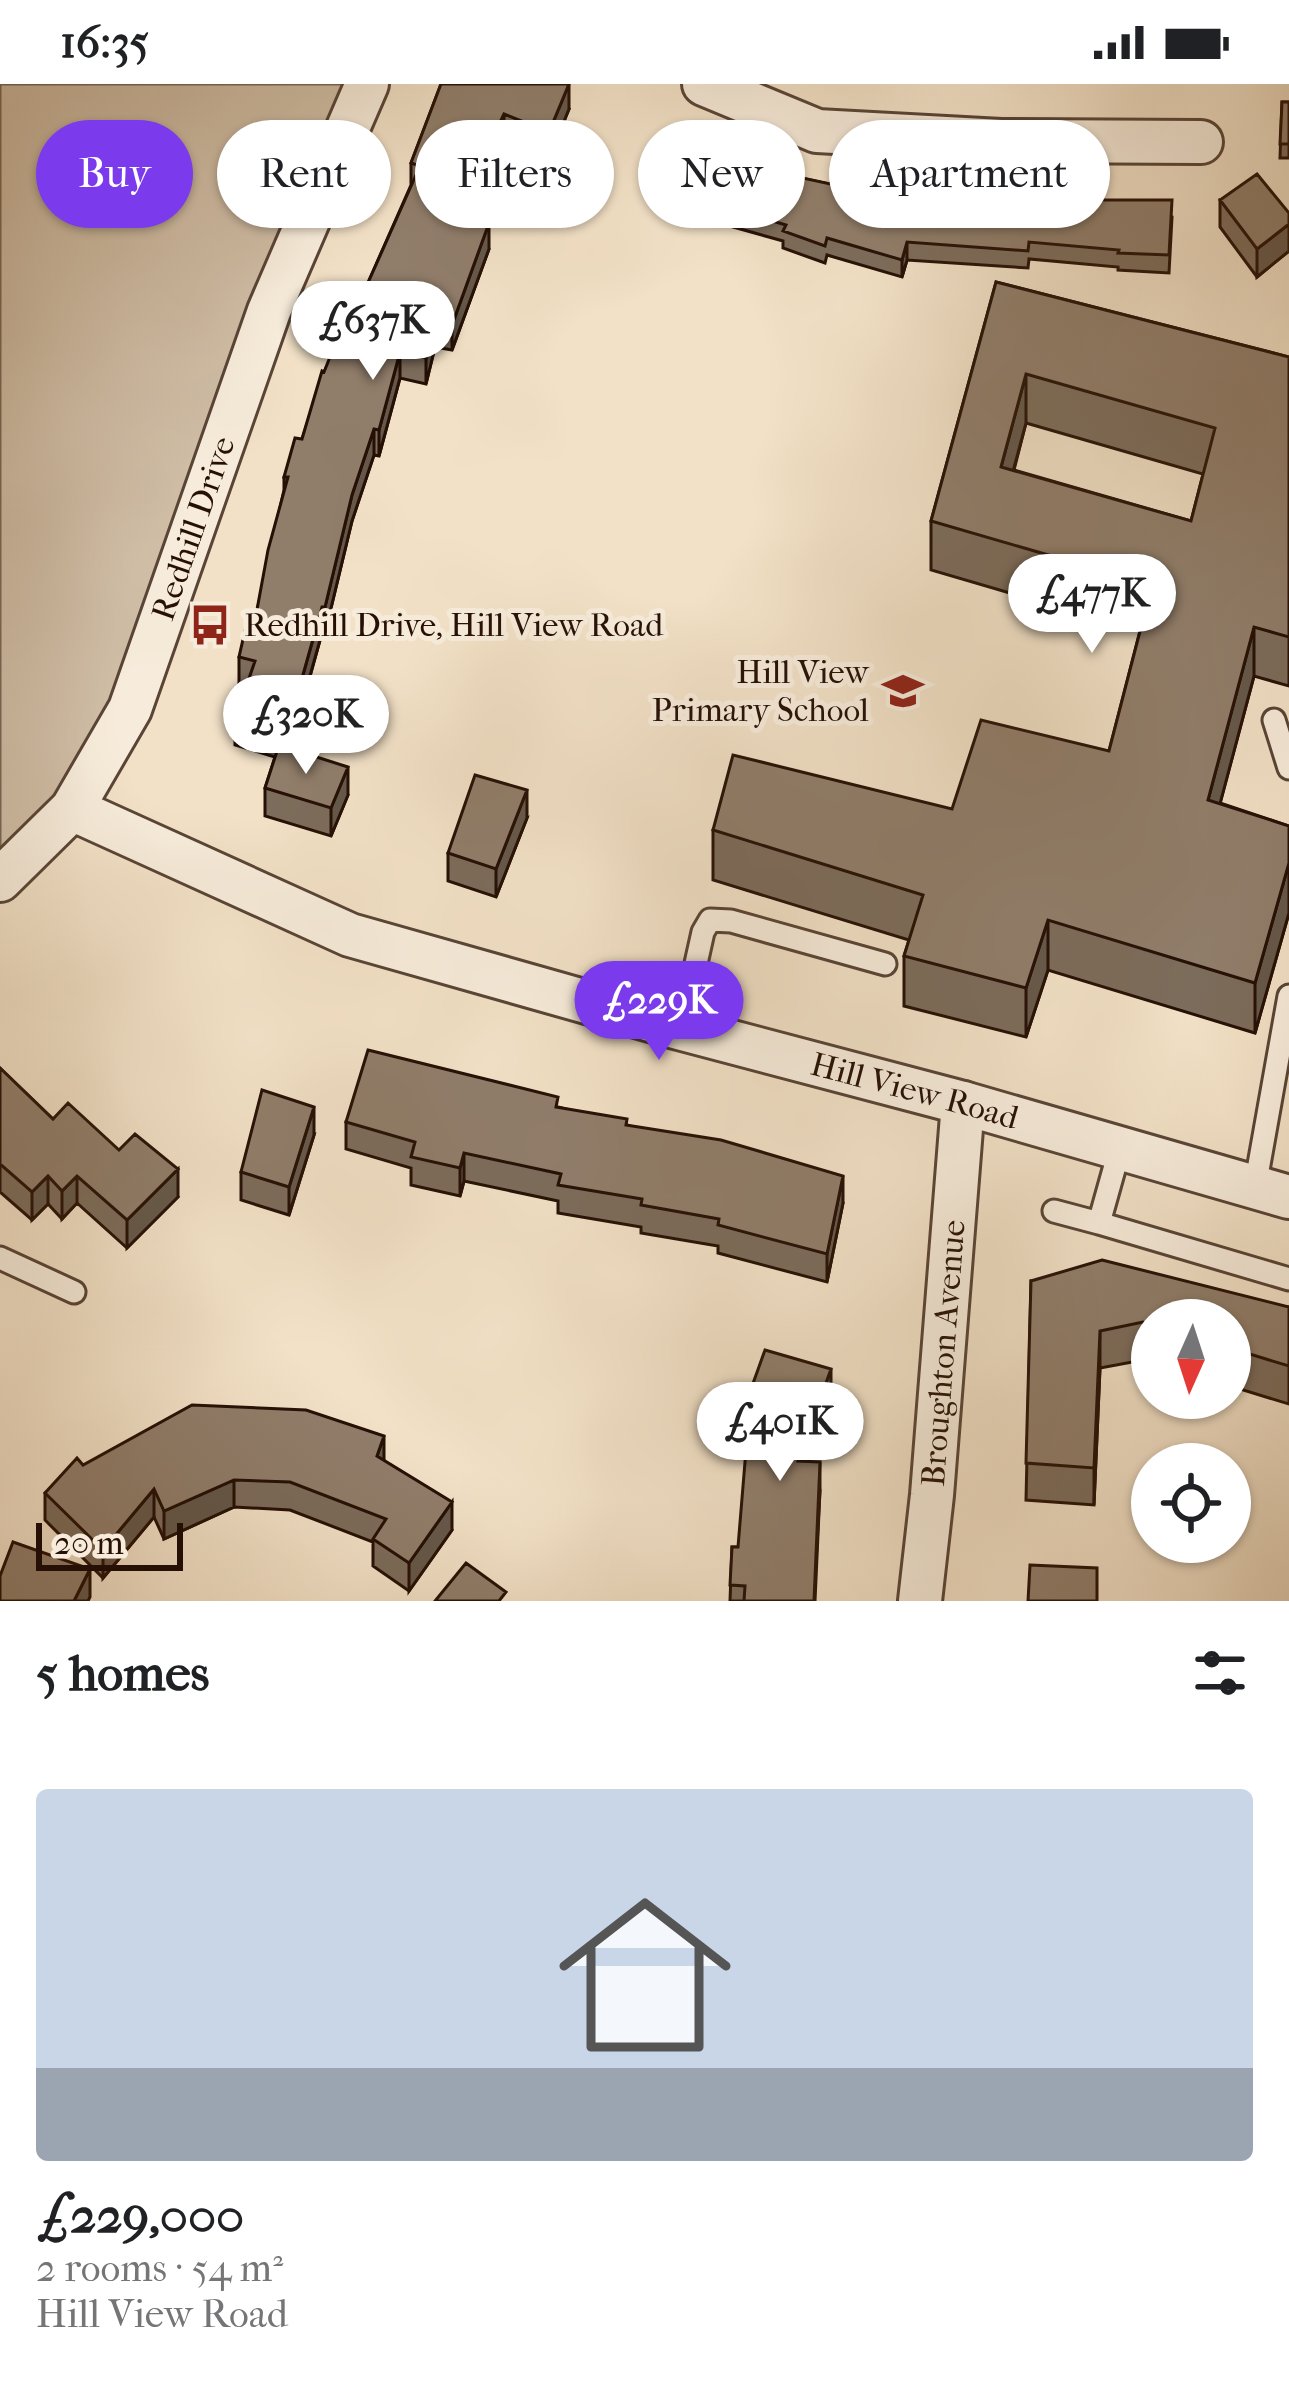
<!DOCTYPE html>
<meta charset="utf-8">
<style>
:root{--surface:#fff;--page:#f2f2f2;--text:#202124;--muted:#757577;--line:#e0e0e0;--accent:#7c3aed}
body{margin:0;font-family:"IM FELL French Canon",serif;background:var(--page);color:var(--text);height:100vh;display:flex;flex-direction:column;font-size:45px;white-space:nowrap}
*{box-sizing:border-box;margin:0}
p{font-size:39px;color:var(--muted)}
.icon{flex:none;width:66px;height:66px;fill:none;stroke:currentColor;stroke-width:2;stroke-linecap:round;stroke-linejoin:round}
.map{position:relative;height:1517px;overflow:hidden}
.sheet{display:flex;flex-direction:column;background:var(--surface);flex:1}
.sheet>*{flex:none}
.hud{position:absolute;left:36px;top:36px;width:1218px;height:108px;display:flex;gap:24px}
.needle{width:78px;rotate:183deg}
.fabs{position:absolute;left:1131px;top:1215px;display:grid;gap:24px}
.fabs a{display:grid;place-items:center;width:120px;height:120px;border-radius:50%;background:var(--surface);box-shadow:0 3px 9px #0004;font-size:60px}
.scale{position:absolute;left:36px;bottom:30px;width:147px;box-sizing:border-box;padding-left:12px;border:6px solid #261006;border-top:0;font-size:33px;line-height:42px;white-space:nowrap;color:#261006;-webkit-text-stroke:9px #f7ecdb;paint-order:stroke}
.price{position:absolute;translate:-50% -102px;padding:0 27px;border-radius:42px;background:#fff;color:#222;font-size:39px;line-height:78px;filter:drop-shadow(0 3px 6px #0008)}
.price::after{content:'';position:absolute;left:50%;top:72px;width:36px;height:27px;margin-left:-18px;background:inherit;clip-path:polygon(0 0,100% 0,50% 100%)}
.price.active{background:var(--accent);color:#fff}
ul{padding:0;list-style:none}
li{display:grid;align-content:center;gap:24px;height:636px;padding:0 36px}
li+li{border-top:3px solid var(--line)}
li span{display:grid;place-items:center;height:372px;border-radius:12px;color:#555}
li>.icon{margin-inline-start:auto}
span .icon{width:216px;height:216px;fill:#fffc;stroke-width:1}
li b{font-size:51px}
h2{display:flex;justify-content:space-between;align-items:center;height:144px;padding:0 36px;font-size:51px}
.chip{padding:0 42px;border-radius:54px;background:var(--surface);box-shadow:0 3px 9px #0004;font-size:42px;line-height:108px}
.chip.active{background:var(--accent);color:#fff}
.status{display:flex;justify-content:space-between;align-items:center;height:84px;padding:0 60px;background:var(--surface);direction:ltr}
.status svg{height:33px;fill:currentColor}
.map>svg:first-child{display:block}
.green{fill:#cfbda6;stroke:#7a6656;stroke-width:3}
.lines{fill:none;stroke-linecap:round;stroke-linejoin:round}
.service-casing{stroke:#594436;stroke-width:27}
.minor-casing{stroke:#594436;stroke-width:48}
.service{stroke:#f7ecdb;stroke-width:21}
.minor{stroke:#f7ecdb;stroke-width:42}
.wall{fill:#7c6c5b;stroke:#261006;stroke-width:3;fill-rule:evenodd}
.shaded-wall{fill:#65584a;stroke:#261006;stroke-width:3}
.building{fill:#907d6a;stroke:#261006;stroke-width:3;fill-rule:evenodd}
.labels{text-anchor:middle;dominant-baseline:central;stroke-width:10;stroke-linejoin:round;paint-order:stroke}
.street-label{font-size:33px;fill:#261006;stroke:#f7ecdb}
.poi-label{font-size:33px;fill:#261006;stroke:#f7ecdb;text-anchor:start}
</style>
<div class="status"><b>16:35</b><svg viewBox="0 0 49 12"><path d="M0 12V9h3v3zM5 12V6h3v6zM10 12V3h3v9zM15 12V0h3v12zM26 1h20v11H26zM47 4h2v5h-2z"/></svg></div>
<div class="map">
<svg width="1289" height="1517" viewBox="0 0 1289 1517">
<rect width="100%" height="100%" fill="#f2e1c7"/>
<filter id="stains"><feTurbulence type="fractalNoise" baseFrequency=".00167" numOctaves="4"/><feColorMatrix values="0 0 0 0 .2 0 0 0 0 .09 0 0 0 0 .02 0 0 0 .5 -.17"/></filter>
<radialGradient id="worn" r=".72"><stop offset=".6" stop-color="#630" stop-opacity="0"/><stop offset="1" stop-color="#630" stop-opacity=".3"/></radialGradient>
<!-- green -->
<path class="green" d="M0,0H367L130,625L0,788Z"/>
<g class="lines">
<!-- service casing -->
<g class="service-casing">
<path id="service" d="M1274,636L1289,684
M675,943L695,884L703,848L710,836L731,837L885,880
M1120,1064L1099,1139L1289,1195
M1255,1103L1289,912
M1054,1127L1099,1139
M0,1174L74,1208"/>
</g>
<!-- minor casing -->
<g class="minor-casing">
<g id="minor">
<path d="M704,0L817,47L1001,57L1201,58"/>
<path id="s1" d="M72,725L350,851L675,943L963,1019L1289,1113"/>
<path id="s2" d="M0,796L72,725L130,625L269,227L367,0"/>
<path id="s3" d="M920,1517L932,1411L963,1019"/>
</g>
</g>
<!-- service -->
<use href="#service" class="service"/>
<!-- minor -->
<use href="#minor" class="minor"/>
</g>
<!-- wall -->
<path class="wall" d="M441,0L569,25L549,74L504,56L468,132L489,165L452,266L435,263L426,300L400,294L379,372L374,371L352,437L325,549H322L304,614L314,643L305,670L348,711L331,752L265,732V704L275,673L235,661V635L247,601L239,599V573L256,531L284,406V393L302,355L324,288L363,210L411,101V79Z
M1282,18H1289V74H1280Z
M768,87L956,127L1090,116L1172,133L1169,189L1118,186V183L1029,175L1028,184L907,176L902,193L827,171L825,179L783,164V157L694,132V114Z
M1220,116L1289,129V167L1257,193L1220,143Z
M996,198L1289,273V602L1254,592L1220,719L1289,742V829L1255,949L1048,886L1026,953L904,922V872L909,856L713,796V746L952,725L1109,667L1140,547L931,486V437ZM1026,339L1203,390L1191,437L1014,386Z
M527,734L496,813L448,797V769Z
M0,984L53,1035L119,1066L178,1113L127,1164L77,1119L62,1135L48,1120L32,1136L0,1108Z
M558,1023L627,1041L843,1119L827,1198L718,1169V1162L641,1149V1143L558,1129V1117L464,1097L460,1112L411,1101V1084L346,1065V1038Z
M314,1051L289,1131L241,1116V1088Z
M1031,1197L1289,1223V1320L1230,1302V1236H1152V1279L1143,1276L1100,1284L1094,1421L1026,1416Z
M831,1313L808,1377L820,1406L815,1517H730L732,1463H738Z
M384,1377L452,1446L409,1507L373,1482V1458L290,1426L234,1423L164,1455L154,1433L103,1494L45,1436V1409L83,1381Z"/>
<!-- shaded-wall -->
<path class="shaded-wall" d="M569,0V25L549,74V48Z
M504,30V56L457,154V128Z
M489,139V165L452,266V241Z
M1289,140V167L1257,193V165Z
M907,158V176L902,193V176Z
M435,237V263L426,300V274Z
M400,268V294L379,372V346Z
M1026,290V339L1001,432V383Z
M374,345V371L352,437L325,549V523L352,411Z
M322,523V549L297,638V612Z
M1254,543V592L1208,765V716Z
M314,617V643L302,680V655Z
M348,683V711L331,752V724Z
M527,706V734L496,813V785Z
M1289,779V829L1255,949V899Z
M1048,836V886L1026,953V904Z
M314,1023V1051L289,1131V1103Z
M464,1069V1097L460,1112V1084Z
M178,1085V1113L127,1164V1136Z
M48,1092V1120L32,1136V1108Z
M77,1092V1119L62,1135V1107Z
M843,1092V1119L827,1198V1170Z
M1100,1247V1284L1094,1421V1384Z
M831,1285V1313L798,1404V1377Z
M384,1352V1380L377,1372Z
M820,1378V1406L814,1517Z
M234,1396V1423L164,1455V1427Z
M154,1405V1433L103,1494V1466Z
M452,1418V1446L409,1507V1479Z
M90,1485V1513L88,1517H74Z"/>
<!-- building -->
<path class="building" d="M441,0H569L549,48L504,30L457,128L489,139L452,241L435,237L426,274L400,268L379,346L374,345L352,411L325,523H322L297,612L314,617L302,655L235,635L255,577L239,573L249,529L256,531L268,466L288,393H284L295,354L302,355L322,287L324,288L356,208L363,210L420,82L411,79Z
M1282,18H1289V60H1280Z
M711,58L768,78L765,86L956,127L958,107L1090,111V116H1172L1169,171L1118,169L1119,166L1029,158L1028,167L907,158L902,176L827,154L825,162L783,147L786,141L694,114Z
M1257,90L1289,129V140L1257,165L1220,116Z
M996,198L1289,273V553L1254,543L1208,716L1289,742V779L1255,899L1048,836L1026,904L904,872L923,811L713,746L733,671L952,725L981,636L1109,667L1152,501L931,437ZM1026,290L1215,344L1191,437L1001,383Z
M279,661L348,683L331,724L265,704Z
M475,691L527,706L496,785L448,769Z
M368,966L558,1013L556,1023L627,1035L626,1041L721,1056L843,1092L827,1170L718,1141L719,1135L641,1121L642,1115L558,1101L561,1090L464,1069L460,1084L411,1073L415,1058L346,1038Z
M0,984L53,1035L68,1019L119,1066L135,1050L178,1085L127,1136L77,1092L62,1107L48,1092L32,1108L0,1080Z
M262,1006L314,1023L289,1103L241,1088Z
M1102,1176L1289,1223V1282L1230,1264V1236H1152V1241L1143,1238L1100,1247L1094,1384L1026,1379L1031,1197Z
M765,1266L831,1285L798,1377L820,1378L814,1517H744L745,1502L730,1501L732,1463H738L751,1305Z
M192,1321L306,1326L384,1352L377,1372L452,1418L409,1479L373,1455L386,1435L290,1398L234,1396L164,1427L154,1405L103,1466L45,1409L77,1374L83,1381Z
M13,1458L90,1485L74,1517H0V1492Z
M466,1479L506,1508L499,1517H435Z
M1030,1481L1097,1484V1517H1028Z"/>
<!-- icons -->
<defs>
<g id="bus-bare" transform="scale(3.24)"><path d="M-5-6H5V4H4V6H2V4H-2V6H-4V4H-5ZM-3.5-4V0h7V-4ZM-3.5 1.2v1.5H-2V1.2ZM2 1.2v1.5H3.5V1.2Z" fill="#8f2418" stroke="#f7ecdb" stroke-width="2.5" paint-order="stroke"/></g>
<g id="school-bare" transform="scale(3.24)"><path d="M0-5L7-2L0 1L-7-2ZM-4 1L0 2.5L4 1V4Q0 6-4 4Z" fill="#8f2418" stroke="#f7ecdb" stroke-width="2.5" paint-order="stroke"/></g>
</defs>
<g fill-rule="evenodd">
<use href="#bus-bare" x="210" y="541"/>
<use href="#school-bare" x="903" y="607"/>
</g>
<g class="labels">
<!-- street labels -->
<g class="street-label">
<text stroke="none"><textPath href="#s2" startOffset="408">Redhill Drive</textPath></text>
<text stroke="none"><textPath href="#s1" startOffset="891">Hill View Road</textPath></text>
<text stroke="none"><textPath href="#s3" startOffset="249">Broughton Avenue</textPath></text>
</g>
<!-- poi labels -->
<g class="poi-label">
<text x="244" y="541">Redhill Drive, Hill View Road</text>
<text x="869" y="588" text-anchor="end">Hill View<tspan x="869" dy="38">Primary School</tspan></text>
</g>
</g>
<rect width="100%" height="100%" filter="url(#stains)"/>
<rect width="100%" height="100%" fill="url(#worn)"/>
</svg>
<div class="fabs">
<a><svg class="needle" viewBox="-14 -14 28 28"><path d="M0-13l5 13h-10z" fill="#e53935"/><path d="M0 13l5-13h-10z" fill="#757577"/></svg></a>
<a><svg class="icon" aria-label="locate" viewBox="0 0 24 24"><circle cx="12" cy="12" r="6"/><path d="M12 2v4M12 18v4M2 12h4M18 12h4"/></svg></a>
</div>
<div class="scale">20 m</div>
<b class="price" style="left:373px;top:299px">£637K</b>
<b class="price" style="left:1092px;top:572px">£477K</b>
<b class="price" style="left:306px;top:693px">£320K</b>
<b class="price active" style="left:659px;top:979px">£229K</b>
<b class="price" style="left:780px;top:1400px">£401K</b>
<div class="hud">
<a class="chip active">Buy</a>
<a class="chip">Rent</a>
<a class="chip">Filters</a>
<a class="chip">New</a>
<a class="chip">Apartment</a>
</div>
</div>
<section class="sheet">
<h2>5 homes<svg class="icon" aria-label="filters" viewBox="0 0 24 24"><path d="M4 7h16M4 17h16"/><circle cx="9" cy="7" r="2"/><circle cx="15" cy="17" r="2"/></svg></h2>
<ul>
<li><span style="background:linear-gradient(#c9d6e8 75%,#9aa5b1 0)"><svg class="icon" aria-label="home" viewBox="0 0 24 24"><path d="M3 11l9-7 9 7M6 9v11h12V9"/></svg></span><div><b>£229,000</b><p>2 rooms · 54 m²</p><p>Hill View Road</p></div></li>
</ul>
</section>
